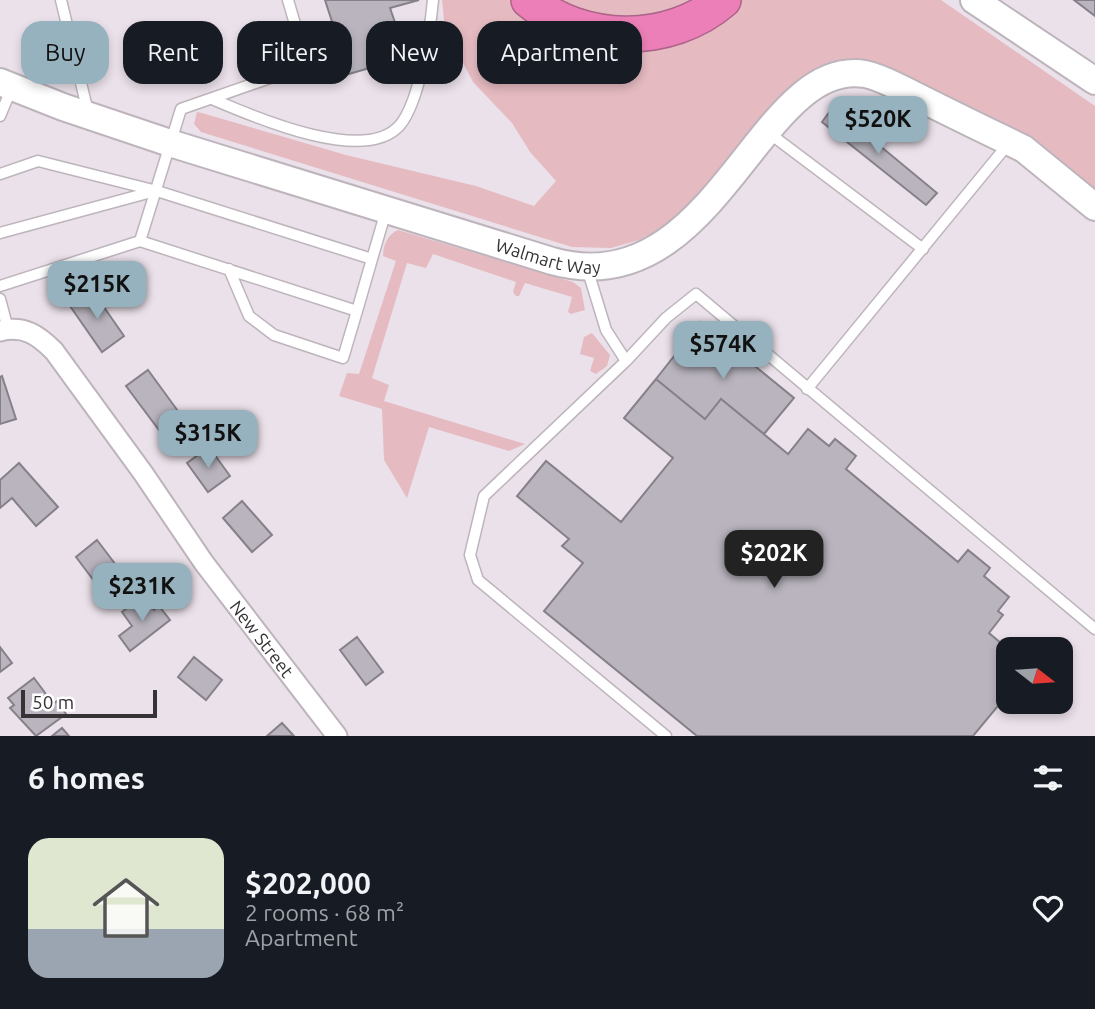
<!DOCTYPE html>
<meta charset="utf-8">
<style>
:root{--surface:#171b24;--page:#20242c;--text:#f1f3f6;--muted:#9ea1a6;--accent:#97b2bf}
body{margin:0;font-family:Ubuntu,sans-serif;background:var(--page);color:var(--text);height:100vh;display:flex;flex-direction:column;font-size:26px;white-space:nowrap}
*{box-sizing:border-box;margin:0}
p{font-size:23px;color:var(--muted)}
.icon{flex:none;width:38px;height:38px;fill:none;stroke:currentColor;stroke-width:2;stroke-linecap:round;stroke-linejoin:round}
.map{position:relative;height:736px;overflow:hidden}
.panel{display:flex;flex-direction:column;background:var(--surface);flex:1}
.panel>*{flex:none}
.banner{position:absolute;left:21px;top:21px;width:700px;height:63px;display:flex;gap:14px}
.needle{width:46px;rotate:107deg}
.tools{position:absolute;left:996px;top:637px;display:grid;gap:14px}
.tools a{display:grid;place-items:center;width:77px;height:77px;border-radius:14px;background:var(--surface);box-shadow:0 4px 10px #0003;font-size:35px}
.scale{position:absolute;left:21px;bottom:18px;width:136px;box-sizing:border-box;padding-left:7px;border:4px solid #363336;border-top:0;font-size:19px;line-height:24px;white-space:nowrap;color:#363336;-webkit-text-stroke:5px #fff;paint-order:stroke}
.price{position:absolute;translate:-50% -60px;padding:0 16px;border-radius:14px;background:var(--accent);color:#111;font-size:23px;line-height:46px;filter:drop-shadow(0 2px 4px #0008)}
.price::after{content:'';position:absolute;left:50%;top:42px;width:21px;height:16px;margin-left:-10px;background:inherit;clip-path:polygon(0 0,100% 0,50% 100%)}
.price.active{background:#222;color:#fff}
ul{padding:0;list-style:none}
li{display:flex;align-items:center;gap:21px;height:175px;padding:0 28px}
li span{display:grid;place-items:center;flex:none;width:196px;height:140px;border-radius:21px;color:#555}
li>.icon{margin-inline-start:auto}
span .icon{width:84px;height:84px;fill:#fffc;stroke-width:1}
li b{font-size:30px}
h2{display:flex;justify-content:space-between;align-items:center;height:84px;padding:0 28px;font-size:30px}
.pill{padding:0 24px;border-radius:21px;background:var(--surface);box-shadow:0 4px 10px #0003;font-size:24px;line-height:63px}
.pill.active{background:var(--accent);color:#111}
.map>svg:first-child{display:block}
.green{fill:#e5bbc1}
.building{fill:#b9b4be;stroke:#858089;stroke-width:2}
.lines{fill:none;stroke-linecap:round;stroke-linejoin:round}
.lane-casing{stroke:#bdb4bc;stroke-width:13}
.street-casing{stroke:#bdb4bc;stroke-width:23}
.secondary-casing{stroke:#bdb4bc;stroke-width:30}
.highway-casing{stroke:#ac648a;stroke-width:38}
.lane{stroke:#fff;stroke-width:10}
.street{stroke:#fff;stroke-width:19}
.secondary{stroke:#fff;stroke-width:26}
.highway{stroke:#ec7fb7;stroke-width:35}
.labels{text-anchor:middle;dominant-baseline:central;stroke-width:6;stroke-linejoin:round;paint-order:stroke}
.street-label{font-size:18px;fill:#363336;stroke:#fff}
</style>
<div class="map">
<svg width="1095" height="736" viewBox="0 0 1095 736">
<rect width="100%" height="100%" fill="#ebe1ea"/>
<!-- green -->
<path class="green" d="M442,0H509L533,18L569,36L737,0H941L1095,106V191L1017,130L894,73L870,64H830L816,68L794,84L698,199L665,228L639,240L611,248L572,247L201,132L194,124L197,112L202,113L346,155L476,186L534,206L556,181L530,152L512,123L473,82L460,57L448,58Z
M550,0H701L676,13L595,19Z
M398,230L573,282L581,288L585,310L571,314L568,312L572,297L525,283L519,296H516L513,292L516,282L433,254L426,268L407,263L372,378L389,385L384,401L525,444L509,451L429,427L407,498L384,460L382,409L339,396L347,373L359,374L396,261L383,256C383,245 388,234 398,230Z
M592,333L610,355L607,366L596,374L590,371L594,358L580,354L584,337Z"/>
<!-- building -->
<path class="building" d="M325,0H419L390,8L407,57L349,74Z
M1074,0H1095V16Z
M833,107L937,193L926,205L822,122Z
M92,290L124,336L102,352L70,306Z
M701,322L794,398L764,434L721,399L705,419L656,379Z
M148,370L183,418L162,434L126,386Z
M2,376L16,419L0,424V377Z
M656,379L705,419L721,399L788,454L808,429L829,446L835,439L856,456L846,469L958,562L968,550L990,568L984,576L1009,597L998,611L1003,615L989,633L1008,649V694L973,736H697L544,611L583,563L562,546L569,539L517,496L546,461L621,522L673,458L624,418Z
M209,447L230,476L208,492L187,463Z
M19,463L58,507L36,526L12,498L0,508V480Z
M242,501L272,535L252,552L223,518Z
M97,540L119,569L98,586L76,557Z
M143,596L154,610L159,606L170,620L130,651L119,636L132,626L122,612Z
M357,637L383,672L366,685L340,650Z
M0,647L12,663L0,672Z
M194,657L222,680L206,700L178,677Z
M34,678L46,694L39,700L47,709L57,701L66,714L36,736L10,708L14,705L8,698Z
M282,723L294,736H267Z
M62,728L69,736H52Z"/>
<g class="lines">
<!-- lane casing -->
<g class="lane-casing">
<path id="lane" d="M61,0L88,112
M212,99C252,116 365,166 400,125C420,101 430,31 433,0
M0,116L12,87
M769,133L923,249
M0,174L38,161L157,191L372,259L386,211
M0,233L155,191
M140,241L357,311L372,259
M587,268L606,330L626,361L666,318L696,294L1095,629
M229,269L249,316L274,335L343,358L357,311
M0,286L140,241L181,109L307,65L288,0
M0,299L8,329
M626,361L484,496L470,555L478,580L666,736
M807,389L1009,143"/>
</g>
<!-- street casing -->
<g class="street-casing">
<g id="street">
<path id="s1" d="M0,331C24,325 38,335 54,351L143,473L204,563L337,736"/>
</g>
</g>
<!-- secondary casing -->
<g class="secondary-casing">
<g id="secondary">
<path d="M974,0L1095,81"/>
<path id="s2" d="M0,82L63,107L173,144L552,261C716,307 758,56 865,74C881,77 900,88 914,95C946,111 978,127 1010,142L1024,149L1095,207"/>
</g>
</g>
<!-- highway casing -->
<g class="highway-casing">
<path id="highway" d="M529,0C582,45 670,46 723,0"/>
</g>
<!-- lane -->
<use href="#lane" class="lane"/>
<!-- street -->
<use href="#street" class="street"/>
<!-- secondary -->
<use href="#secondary" class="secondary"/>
<!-- highway -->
<use href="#highway" class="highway"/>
</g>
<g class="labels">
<!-- street labels -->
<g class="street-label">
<text stroke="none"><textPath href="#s2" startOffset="576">Walmart Way</textPath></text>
<text stroke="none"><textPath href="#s1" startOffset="416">New Street</textPath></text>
</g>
</g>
</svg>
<div class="tools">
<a><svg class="needle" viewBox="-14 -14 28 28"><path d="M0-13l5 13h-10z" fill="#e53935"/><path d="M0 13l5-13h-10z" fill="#9ea1a6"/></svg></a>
</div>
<div class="scale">50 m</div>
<b class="price" style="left:878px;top:156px">$520K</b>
<b class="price" style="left:97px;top:321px">$215K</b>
<b class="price" style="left:723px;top:381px">$574K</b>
<b class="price" style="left:208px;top:470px">$315K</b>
<b class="price active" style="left:774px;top:590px">$202K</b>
<b class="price" style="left:142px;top:623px">$231K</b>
<div class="banner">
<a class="pill active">Buy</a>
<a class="pill">Rent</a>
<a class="pill">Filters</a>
<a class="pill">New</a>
<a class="pill">Apartment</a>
</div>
</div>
<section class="panel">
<h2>6 homes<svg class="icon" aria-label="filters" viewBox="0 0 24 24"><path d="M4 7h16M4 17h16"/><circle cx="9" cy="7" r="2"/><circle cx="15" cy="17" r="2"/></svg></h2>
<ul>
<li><span style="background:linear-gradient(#dfe7d0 65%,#9aa5b1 0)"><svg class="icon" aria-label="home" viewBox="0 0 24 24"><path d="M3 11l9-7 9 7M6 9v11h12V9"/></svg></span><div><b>$202,000</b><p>2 rooms · 68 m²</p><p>Apartment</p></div><svg class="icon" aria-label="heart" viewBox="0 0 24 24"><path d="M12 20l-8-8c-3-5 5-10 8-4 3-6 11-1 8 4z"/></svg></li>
</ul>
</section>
